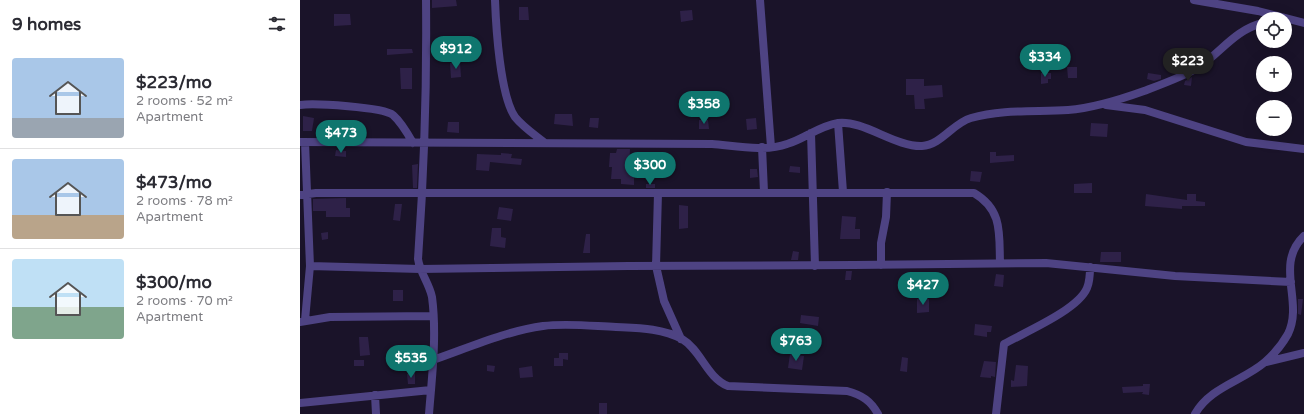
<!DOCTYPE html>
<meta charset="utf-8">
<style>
:root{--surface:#fff;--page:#f2f2f3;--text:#2b2b33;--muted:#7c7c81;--line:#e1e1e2;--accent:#0f766e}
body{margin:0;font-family:"Varela Round",sans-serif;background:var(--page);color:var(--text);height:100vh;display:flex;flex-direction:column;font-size:15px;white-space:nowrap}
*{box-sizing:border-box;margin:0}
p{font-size:13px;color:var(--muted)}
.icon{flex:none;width:22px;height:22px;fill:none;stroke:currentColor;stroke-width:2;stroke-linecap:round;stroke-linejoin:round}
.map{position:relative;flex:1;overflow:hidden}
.drawer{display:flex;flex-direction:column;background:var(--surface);width:300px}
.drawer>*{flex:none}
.buttons{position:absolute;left:956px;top:12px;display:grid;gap:8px}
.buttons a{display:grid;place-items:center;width:36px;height:36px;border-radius:50%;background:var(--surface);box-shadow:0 4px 16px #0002;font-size:20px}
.price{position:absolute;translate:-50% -34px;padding:0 9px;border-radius:14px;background:var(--accent);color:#fff;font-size:13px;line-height:26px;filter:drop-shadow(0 1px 2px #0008)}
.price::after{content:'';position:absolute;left:50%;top:24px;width:12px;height:9px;margin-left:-6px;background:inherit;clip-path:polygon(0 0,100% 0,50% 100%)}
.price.current{background:#222;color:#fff}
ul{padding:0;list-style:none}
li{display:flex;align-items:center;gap:12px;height:100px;padding:0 12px}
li+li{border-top:1px solid var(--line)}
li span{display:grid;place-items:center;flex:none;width:112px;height:80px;border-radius:4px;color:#555}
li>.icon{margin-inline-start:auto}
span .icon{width:48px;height:48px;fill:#fffc;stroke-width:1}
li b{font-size:17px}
h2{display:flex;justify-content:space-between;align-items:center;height:48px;padding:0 12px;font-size:17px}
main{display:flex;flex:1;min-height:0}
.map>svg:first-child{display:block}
.building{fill:#2e2148}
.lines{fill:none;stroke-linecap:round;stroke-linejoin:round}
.minor{stroke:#4e4383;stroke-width:8}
</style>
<main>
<section class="drawer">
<h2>9 homes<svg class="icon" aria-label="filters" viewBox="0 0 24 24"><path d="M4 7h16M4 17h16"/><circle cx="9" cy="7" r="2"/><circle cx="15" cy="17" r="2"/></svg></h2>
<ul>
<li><span style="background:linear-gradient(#a9c7e8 75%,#9aa5b1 0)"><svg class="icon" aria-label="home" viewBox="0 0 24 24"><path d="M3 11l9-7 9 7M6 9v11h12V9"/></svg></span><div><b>$223/mo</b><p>2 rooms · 52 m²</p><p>Apartment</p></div></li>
<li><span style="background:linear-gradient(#a9c7e8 70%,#b9a48a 0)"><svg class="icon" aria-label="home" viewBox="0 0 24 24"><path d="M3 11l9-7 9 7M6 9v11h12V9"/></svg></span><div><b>$473/mo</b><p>2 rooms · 78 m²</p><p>Apartment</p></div></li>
<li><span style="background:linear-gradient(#bfe0f5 60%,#7fa58c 0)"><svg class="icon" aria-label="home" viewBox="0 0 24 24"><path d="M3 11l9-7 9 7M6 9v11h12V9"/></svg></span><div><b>$300/mo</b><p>2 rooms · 70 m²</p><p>Apartment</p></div></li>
</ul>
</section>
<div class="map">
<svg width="1004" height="414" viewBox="0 0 1004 414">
<rect width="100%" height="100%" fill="#1a1329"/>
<!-- building -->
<path class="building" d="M132,0H156L157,6L132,8Z
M219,7H228L229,20H219Z
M392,10L393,20L381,22L380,11Z
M34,14H50L51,25L34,26Z
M87,49H112L113,53L87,55Z
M160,62L161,77L151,78L150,63Z
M767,67H777V78H768Z
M100,68H112V89H101Z
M741,73H751V79H748V83L741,84Z
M848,73L861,75V79L854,81L847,79Z
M892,77L891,86L884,85L885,81Z
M606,79H624V86L642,85L643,97L624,99L625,109H615L614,95H606Z
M255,114H272L273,126L254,124Z
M3,116L14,118L12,131H3Z
M290,118H299L298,128L289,127Z
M456,118L457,129L447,130L446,119Z
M399,120H408L409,129H399Z
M148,122H159V133L147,132Z
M791,123L808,124L807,137L790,136Z
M317,149H330L329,174H334V185L321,184V179H311L312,167H309L310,153H316Z
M36,150L46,151V157L35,156Z
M690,152H696V156L714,155V161L690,163Z
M201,153L212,154L211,158L222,159L221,165L190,162L189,171L176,170L177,154L201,155Z
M118,164L117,188H113L112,165Z
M490,166L500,167V173L489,172Z
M450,169H457L458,177L450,178Z
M671,171L682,172L680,182L670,181Z
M792,183V193H774V184Z
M346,184H355V188H346Z
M846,194L887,200V194H896V201L905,202V206H882V209L845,206Z
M46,198V208H50V217H26V211H13V199Z
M95,204H102L100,221L93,220Z
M379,205L388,206V228L379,229Z
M199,207L213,209L211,221L197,219Z
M542,216L556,217L555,229H560V239H540Z
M192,228H201V237L206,238L205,248L190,246Z
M28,232V239L22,240L21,233Z
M286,234H290V253H283Z
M493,251L499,252L498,260H491Z
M801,252H821V262H800Z
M546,271H552L551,280H545Z
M612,274L623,275L622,287H612Z
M696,274L704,275L703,287L694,286Z
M93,290H103V301H93Z
M617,299H629V312L617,313Z
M998,299H1003L1001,315L998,314Z
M501,315L519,317L518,326L500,323Z
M675,324L692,326L691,332H687V337L674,335Z
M59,337H68L70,355L60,356Z
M259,353H268V360L263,359V366H254V358H259Z
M490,354L504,356L502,370L488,368Z
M602,357L608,358L607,372L600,371Z
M54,360H64V366H54Z
M684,361L696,362L695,377L691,376V378L680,377Z
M187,365L195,366L194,372L187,371Z
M716,365L728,366L727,386L711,387V380L714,381Z
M232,366L233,377L220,378L219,368Z
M115,373V384H108L107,374Z
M843,384H850L849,395L842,394L843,392L823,393L822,387L843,386Z
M299,403H307V414H299Z"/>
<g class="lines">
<!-- minor -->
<path class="minor" d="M126,0C127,87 124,173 118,259C120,273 129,283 132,297C137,335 132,376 129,414
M195,0C196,27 200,95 215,117C223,127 235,135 245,143
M460,0L471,147
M894,0L958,11L1004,23
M0,105C14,103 83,107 93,115C101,122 108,134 113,143
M806,105L845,110L946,142L1004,149
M538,123L543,192
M511,133L515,266
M0,142L412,144C436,146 465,152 487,144C504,139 519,126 538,123C564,120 595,147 622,146C641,145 653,123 671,118C702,109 736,112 768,110C794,108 819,100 844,91C860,85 885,76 899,67C921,52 936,29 963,23
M5,142L10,266L5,320
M462,147L464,192
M358,193L356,266L364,301L381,339
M0,195L16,193H674C703,210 699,234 700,263
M581,265V243L586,217L587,192
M10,266L120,269L328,266L554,265L746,263L875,276L991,282
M0,322L30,317L133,316
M133,360C168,348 206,331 243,326C267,323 292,326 316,327C338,328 362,328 382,339C401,350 407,378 428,386L547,391C562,395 571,401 578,414
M966,362L1004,353
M75,395L76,414
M0,403L131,390
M696,414L704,344C725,332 778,310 787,288C790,281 790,274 790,267
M895,414C910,387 943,381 965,362C973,355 983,343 988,334C1004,301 974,265 1004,236"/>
</g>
</svg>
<div class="buttons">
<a><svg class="icon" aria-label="locate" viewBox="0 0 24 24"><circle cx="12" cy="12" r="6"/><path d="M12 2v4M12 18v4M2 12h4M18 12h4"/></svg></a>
<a>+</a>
<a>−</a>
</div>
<b class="price" style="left:156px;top:70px">$912</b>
<b class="price" style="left:745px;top:78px">$334</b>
<b class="price current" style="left:888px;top:82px">$223</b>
<b class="price" style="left:404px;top:125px">$358</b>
<b class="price" style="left:41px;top:154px">$473</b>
<b class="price" style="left:350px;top:186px">$300</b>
<b class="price" style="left:623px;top:306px">$427</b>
<b class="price" style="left:496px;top:362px">$763</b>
<b class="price" style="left:111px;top:379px">$535</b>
</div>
</main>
